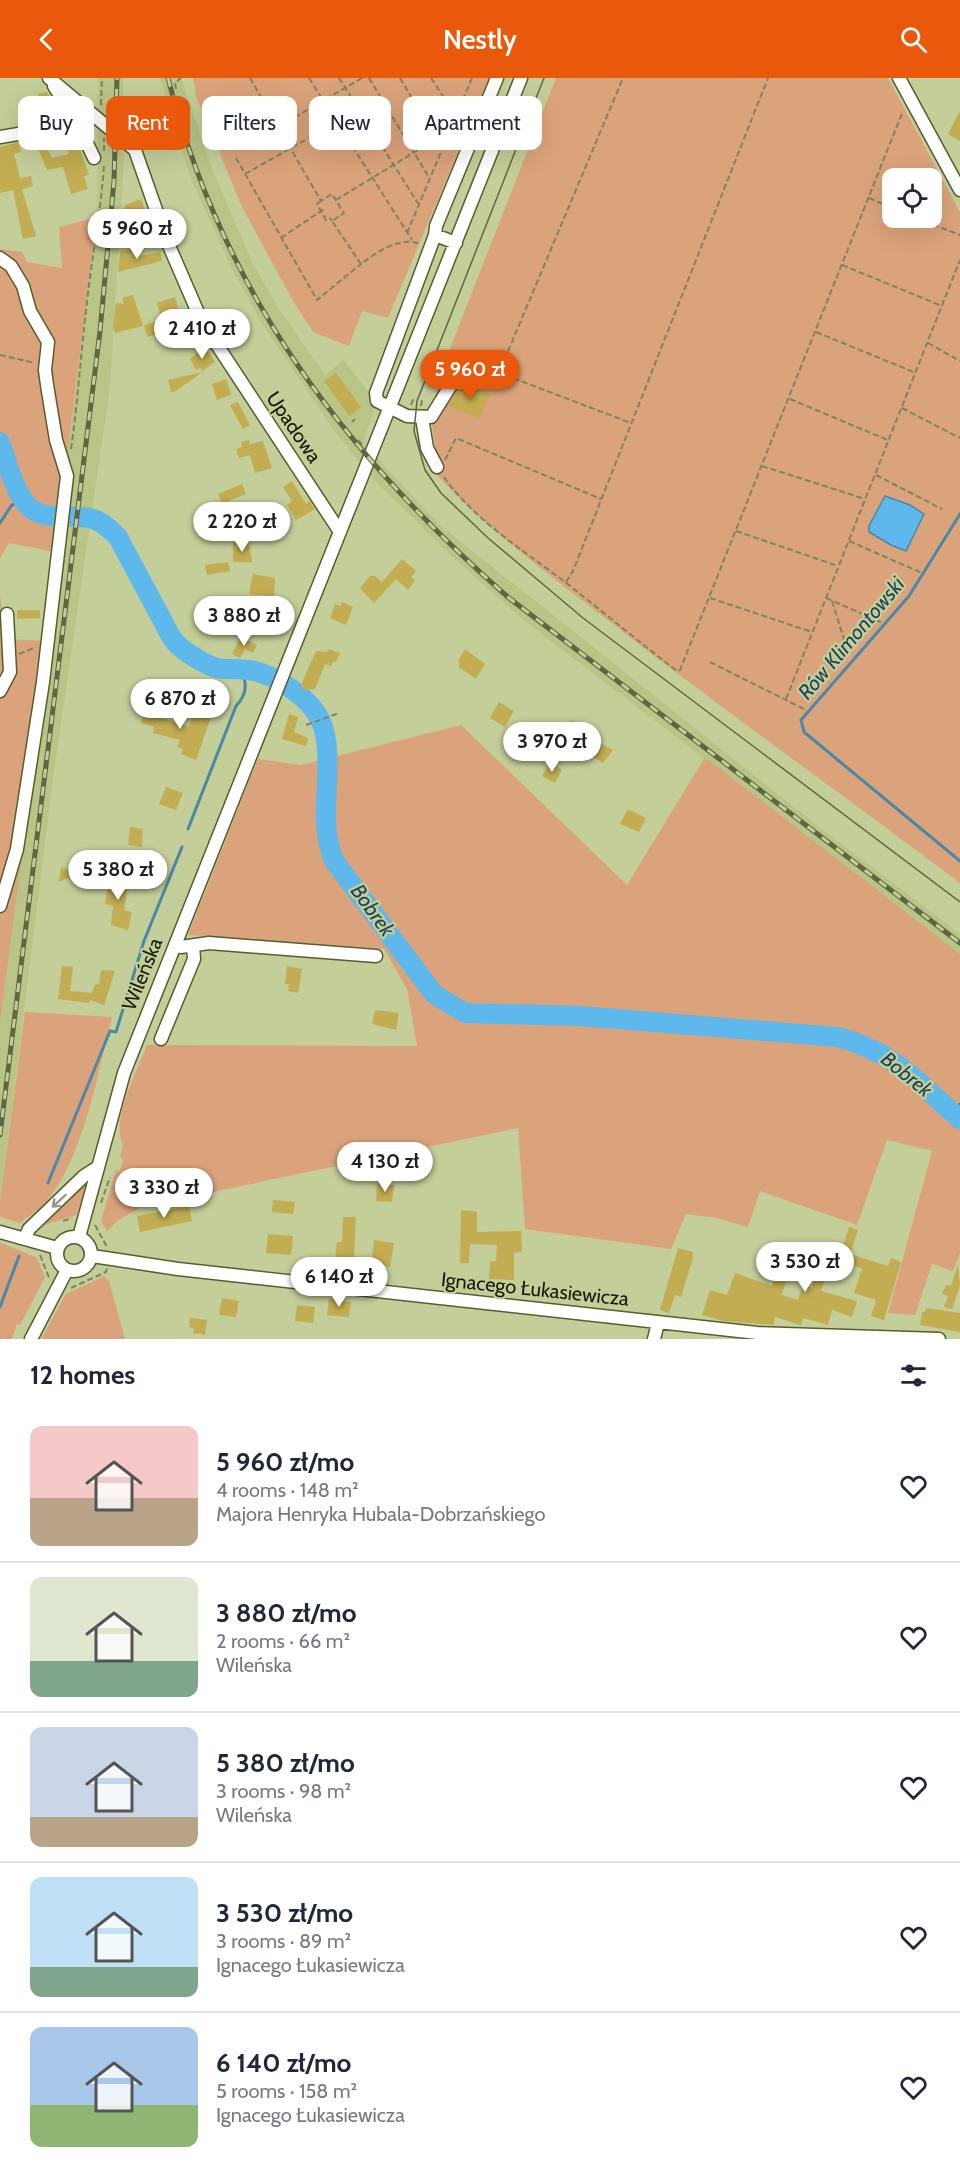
<!DOCTYPE html>
<meta charset="utf-8">
<style>
:root{--surface:#fff;--page:#f2f2f3;--text:#1f2937;--muted:#747a83;--line:#e0e1e3;--accent:#ea580c}
body{margin:0;font-family:Cabin,sans-serif;background:var(--page);color:var(--text);height:100vh;display:flex;flex-direction:column;font-size:22px;white-space:nowrap}
*{box-sizing:border-box;margin:0}
p{font-size:20px;color:var(--muted)}
.icon{flex:none;width:33px;height:33px;fill:none;stroke:currentColor;stroke-width:2;stroke-linecap:round;stroke-linejoin:round}
.map{position:relative;height:1261px;overflow:hidden}
.side{display:flex;flex-direction:column;background:var(--surface);flex:1}
.side>*{flex:none}
.hud{position:absolute;left:18px;top:18px;width:600px;height:54px;display:flex;gap:12px}
.tools{position:absolute;left:882px;top:90px;display:grid;gap:12px}
.tools a{display:grid;place-items:center;width:60px;height:60px;border-radius:12px;background:var(--surface);box-shadow:0 6px 24px #0002;font-size:30px}
.price{position:absolute;translate:-50% -51px;padding:0 14px;border-radius:21px;background:#fff;color:#222;font-size:20px;line-height:39px;filter:drop-shadow(0 2px 3px #0008)}
.price::after{content:'';position:absolute;left:50%;top:36px;width:18px;height:14px;margin-left:-9px;background:inherit;clip-path:polygon(0 0,100% 0,50% 100%)}
.price.current{background:var(--accent);color:#fff}
ul{padding:0;list-style:none}
li{display:flex;align-items:center;gap:18px;height:150px;padding:0 30px}
li+li{border-top:2px solid var(--line)}
li span{display:grid;place-items:center;flex:none;width:168px;height:120px;border-radius:12px;color:#555}
li>.icon{margin-inline-start:auto}
span .icon{width:72px;height:72px;fill:#fffc;stroke-width:1}
li b{font-size:26px}
h2{display:flex;justify-content:space-between;align-items:center;height:72px;padding:0 30px;font-size:26px}
.chip{padding:0 21px;border-radius:12px;background:var(--surface);box-shadow:0 6px 24px #0002;font-size:21px;line-height:54px}
.chip.current{background:var(--accent);color:#fff}
header{display:flex;justify-content:space-between;align-items:center;height:78px;padding:0 30px;background:var(--accent);color:#fff;font-size:27px;font-weight:600}
.map>svg:first-child{display:block}
.built{fill:#b9c487}
.green{fill:#dba37b;fill-rule:evenodd}
.water{fill:#5fb8ec;stroke:#4989a7;stroke-width:1.5}
.lines{fill:none;stroke-linecap:round;stroke-linejoin:round}
.stream{stroke:#4989a7;stroke-width:3}
.river{stroke:#5fb8ec;stroke-width:20}
.building{fill:#c2ad52}
.minor-casing{stroke:#565e2c;stroke-width:15}
.path{stroke:#7e855d;stroke-width:2;stroke-dasharray:6 3;stroke-linecap:butt}
.minor{stroke:#fff;stroke-width:12}
.tram{stroke:#606644;stroke-width:1.5}
.rail-casing{stroke:#606644;stroke-width:5}
.rail{stroke:#c4ce99;stroke-width:3;stroke-dasharray:9;stroke-linecap:butt}
.oneway{stroke:#97988f}
.labels{text-anchor:middle;dominant-baseline:central;stroke-width:4.5;stroke-linejoin:round;paint-order:stroke}
.street-label{font-size:20px;fill:#171a06;stroke:#c4ce99}
.water-label{font-size:21px;font-style:italic;fill:#1e445a;stroke:#c4ce99}
</style>
<header><svg class="icon" aria-label="back" viewBox="0 0 24 24"><path d="M15 5l-7 7 7 7"/></svg>Nestly<svg class="icon" aria-label="search" viewBox="0 0 24 24"><circle cx="10" cy="10" r="6"/><path d="M15 15l6 6"/></svg></header>
<div class="map">
<svg width="960" height="1261" viewBox="0 0 960 1261">
<rect width="100%" height="100%" fill="#c4ce99"/>
<!-- built -->
<path class="built" d="M98,0H123L124,79L110,309L54,693L0,1124V945L55,474L97,139Z
M160,0H181L213,93L253,186L278,230L325,297L344,282L377,326L363,364L388,392L441,448L818,748L960,856V876L522,541L446,473L375,403L335,354L261,244L231,189L190,98Z"/>
<!-- green -->
<path class="green" d="M193,0H489L388,240L362,233L349,268L313,254L293,223L242,129L196,18Z
M556,0H888L960,134V805C845,718 727,635 613,546C551,498 487,452 433,393L437,385L431,339L440,296ZM892,100H932V140H892Z
M97,139L55,474L9,465L0,480V171L22,174L27,184L62,190L59,149Z
M0,519L8,561L46,563L34,683L0,945Z
M461,647L627,807L705,679L960,876V1175L953,1193L932,1186L915,1237L888,1235L932,1073L887,1062L857,1147L760,1113L748,1149L716,1140L686,1136L671,1171L525,1151L518,1050L141,1129L117,1143L107,1153L101,1143L116,1092L120,1093L123,1081L120,1080L123,1067C110,1044 138,991 147,967L417,968L407,911L384,871L188,857L258,681L301,687Z
M25,934L112,939C98,994 83,1082 45,1125C38,1132 28,1139 20,1145L0,1139V1124Z
M89,1102L76,1137L45,1147L42,1144Z
M0,1164L37,1180L45,1199L20,1247L17,1246L12,1261H0Z
M104,1198L109,1203L125,1261H41L66,1216Z"/>
<!-- water -->
<path class="water" d="M885,418L910,427L924,436L906,473L891,467L869,454V448Z"/>
<g class="lines">
<!-- stream -->
<path class="stream" d="M960,436L909,518L801,642L804,654L960,783
M0,445L11,428L22,420
M188,751L236,628C247,616 247,608 242,592
M950,1032L960,1026
M48,1105L110,953L116,954L144,863L182,769
M0,1229L19,1178"/>
<!-- river -->
<path class="river" d="M0,364C8,386 13,411 28,428C43,445 76,434 96,442C105,446 111,452 118,459C131,484 145,510 159,536C164,544 168,556 175,564C180,570 189,576 196,580C221,596 224,589 248,592C272,595 304,616 317,636C341,673 313,741 335,784L434,916L465,935L580,938L838,959C897,975 916,1004 960,1041"/>
</g>
<!-- building -->
<path class="building" d="M47,14L61,35L63,40L45,43L38,16Z
M960,33V63L948,56Z
M19,64L21,74L14,76L20,100L31,98L33,108L22,111L36,158L23,161L13,112L0,115V69Z
M45,65L52,80L69,76L67,68L78,65L89,97L84,98L88,111L71,116L63,89L47,92L37,68Z
M141,121L145,132L124,139L125,127Z
M132,171L134,179L160,174L162,183L118,194L120,174Z
M133,217L143,248L115,255L113,249L116,225L124,226L122,220Z
M175,219L180,236L165,241L168,253L147,259L144,247L162,242L157,225Z
M205,269L215,284L203,293L200,290L196,292L190,281Z
M202,294L176,313L171,314L168,302Z
M336,295L361,329L349,338L324,303Z
M226,301L231,317L217,322L212,306Z
M461,307H468L490,317L479,341L448,327Z
M238,324L250,347L243,351L230,327Z
M249,362L250,366L263,363L272,390L255,395L250,377L239,380L236,371L242,369L241,364Z
M292,403L306,426L310,423L315,431L296,442L287,427L292,423L283,409Z
M242,406L246,416L222,426L218,416Z
M233,465H249L252,484H233Z
M402,481L416,493L411,499L415,502L408,512L396,501L374,525L360,510L370,498H375L382,504Z
M228,484L230,493L207,497L205,487Z
M253,496L275,500L274,518L249,516Z
M342,524L353,529L346,547L330,540L335,526L341,528Z
M17,532H40V540L17,541Z
M241,559L257,567L253,575L245,571L240,580L232,576Z
M329,571L340,575L336,584H333L331,588L325,586L315,611L303,612L301,607L316,573L327,574Z
M465,571L485,586L476,601L458,589L460,586L458,583Z
M499,624L514,633L505,649L490,640Z
M145,629L164,634L162,640L189,649L194,633L211,639L196,682L181,676L183,671L177,669L180,662L153,655L154,649L141,645Z
M289,636L298,639L294,654L308,660L306,668L282,661Z
M571,642L591,653L588,659L613,672L603,685L561,659Z
M550,685L562,692L555,705L542,698Z
M166,709L183,715L176,732L159,726Z
M628,731L646,740L639,754L620,746Z
M130,749L143,751L142,769L128,767Z
M139,775L156,781L150,797L133,790Z
M61,790L93,794L91,803L68,800L59,804Z
M109,797L129,799L124,832L132,834L128,852L111,847L113,828L105,826Z
M62,888L73,889L70,913L92,915L95,906L99,907L101,892L115,893L104,927L90,922L89,925L58,921Z
M287,888L302,891L298,915L288,913L289,906H285Z
M375,932L399,935L396,952L372,946Z
M377,1105L394,1107L392,1124L376,1123Z
M273,1122L295,1124L293,1136L272,1134Z
M189,1128L192,1143L140,1154L137,1138Z
M461,1132L477,1134V1154L521,1153L522,1174L514,1175V1202L489,1201L490,1184L496,1183L497,1167L470,1166L469,1185H460Z
M343,1139H356L354,1181L351,1180V1184L335,1182L337,1164H342Z
M849,1149L858,1152L850,1176L888,1188L891,1180L901,1184L884,1242L871,1238L876,1222L854,1215L862,1190L832,1182L821,1213L857,1223L852,1239L832,1232L828,1247L803,1240L801,1247L775,1239L773,1247L724,1243L702,1237L710,1212L727,1217L735,1195L772,1208L777,1192L788,1196L782,1217L798,1222L803,1207L812,1210L825,1169L841,1174Z
M268,1156L293,1158L291,1177L266,1175Z
M374,1162L394,1165L390,1189L371,1186Z
M678,1170L693,1174V1180L681,1219L675,1217L669,1235L660,1232Z
M958,1186L960,1208L952,1231L944,1229L948,1218L942,1216L946,1207L951,1208Z
M222,1220L239,1223L236,1239L219,1237Z
M329,1221L351,1224L349,1239L327,1237Z
M297,1227L315,1229L313,1245L295,1243Z
M926,1230L960,1235V1254L920,1247L922,1234H925Z
M190,1240L207,1242L205,1257L193,1255L194,1250L189,1249Z"/>
<g class="lines">
<!-- minor casing -->
<g class="minor-casing">
<path id="minor" d="M49,0L135,72L167,163L202,244L340,454
M899,0L960,112
M77,44L94,80
M0,59L70,47L77,44L54,8
M435,157L376,315L377,323L407,338L431,339L456,299L495,298
M456,165L435,157L436,148L497,0
M0,180L11,188L23,208L30,233L48,264L45,292L47,307L56,362L67,398L43,604L17,771L0,828
M422,340L427,370L437,389
M0,613L10,594L7,536
M175,867L181,869L209,865L376,878
M161,961L194,881L193,868
M0,1154L57,1170
M57 1176a17 17 0 1 1 34 0a17 17 0 1 1-34 0Z
M79,1159L124,995L521,0
M25,1160L29,1151L84,1098L98,1089
M92,1178L178,1191L757,1255L939,1261
M31,1261L67,1192
M654,1261L658,1245"/>
</g>
<!-- path -->
<path class="path" d="M250,0L278,49
M309,0L412,162
M339,0L419,127
M362,0L278,49L321,123L332,116L344,135L332,143L361,186C377,174 399,158 421,166
M369,0L430,101
M400,0L442,70
M431,0L456,38
M176,11L175,5L181,0
M101,27L102,0
M104,73V60
M236,80L317,222L361,186
M245,96L337,44
M869,120L892,130
M336,122L436,61
M321,123L317,126L326,142L330,140L332,143
M916,140L960,157
M407,155L472,0
M281,160L324,131
M842,187L942,228
M816,254L916,295
M928,265L960,283
M0,277L35,285
M501,290L623,0
M505,297L631,345
M790,321L890,363
M411,327L414,319
M421,328L422,321
M902,330L960,360
M352,344L355,341
M358,362L363,368
M71,371C78,322 81,273 87,224C92,178 101,134 104,87
M445,382L456,360L601,421
M762,388L865,421
M876,397L942,431
M444,399C474,442 523,472 565,504C602,533 639,564 677,593L680,592L903,33
M736,453L838,488
M849,463L922,495
M566,504L573,493L768,0
M710,520L812,554
M826,520L881,544
M832,523L844,561L841,572
M19,576L36,569
M710,584L806,632
M786,621L960,182
M306,647L339,635
M101,1125L110,1099
M63,1143L72,1140
M95,1147L107,1169
M40,1177L50,1202
M71,1210L106,1194L107,1190"/>
<!-- minor -->
<use href="#minor" class="minor"/>
<!-- tram -->
<path class="tram" d="M544,0L417,323L414,353L425,392L441,415L488,460L583,540L960,824"/>
<!-- rail casing -->
<g class="rail-casing">
<path id="rail" d="M168,0C222,214 345,377 509,520L960,865
M0,1057L100,253L114,103L117,0"/>
</g>
<!-- rail -->
<use href="#rail" class="rail"/>
</g>
<!-- one-way arrows -->
<defs><path id="oneway-shaft" d="M-6 0H5M1.5-3L5.5 0L1.5 3" fill="none" stroke-width="1.6" stroke-linecap="round" stroke-linejoin="round" transform="scale(1.5)"/></defs>
<use class="oneway" href="#oneway-shaft" transform="translate(59 1123) rotate(138)"/>
<g class="labels">
<!-- street labels -->
<g class="street-label">
<text transform="translate(294 349) rotate(56)">Upadowa</text>
<text transform="translate(142 896) rotate(-68)">Wileńska</text>
<text transform="translate(535 1211) rotate(6)">Ignacego Łukasiewicza</text>
</g>
<!-- water labels -->
<g class="water-label">
<text transform="translate(851 560) rotate(-50)">Rów Klimontowski</text>
<text transform="translate(373 832) rotate(54)">Bobrek</text>
<text transform="translate(907 996) rotate(39)">Bobrek</text>
</g>
</g>
</svg>
<div class="tools">
<a><svg class="icon" aria-label="locate" viewBox="0 0 24 24"><circle cx="12" cy="12" r="6"/><path d="M12 2v4M12 18v4M2 12h4M18 12h4"/></svg></a>
</div>
<b class="price" style="left:137px;top:182px">5 960 zł</b>
<b class="price" style="left:202px;top:282px">2 410 zł</b>
<b class="price current" style="left:470px;top:323px">5 960 zł</b>
<b class="price" style="left:242px;top:475px">2 220 zł</b>
<b class="price" style="left:244px;top:569px">3 880 zł</b>
<b class="price" style="left:180px;top:652px">6 870 zł</b>
<b class="price" style="left:552px;top:695px">3 970 zł</b>
<b class="price" style="left:118px;top:823px">5 380 zł</b>
<b class="price" style="left:385px;top:1115px">4 130 zł</b>
<b class="price" style="left:164px;top:1141px">3 330 zł</b>
<b class="price" style="left:805px;top:1215px">3 530 zł</b>
<b class="price" style="left:339px;top:1230px">6 140 zł</b>
<div class="hud">
<a class="chip">Buy</a>
<a class="chip current">Rent</a>
<a class="chip">Filters</a>
<a class="chip">New</a>
<a class="chip">Apartment</a>
</div>
</div>
<section class="side">
<h2>12 homes<svg class="icon" aria-label="filters" viewBox="0 0 24 24"><path d="M4 7h16M4 17h16"/><circle cx="9" cy="7" r="2"/><circle cx="15" cy="17" r="2"/></svg></h2>
<ul>
<li><span style="background:linear-gradient(#f6c9c9 60%,#b9a48a 0)"><svg class="icon" aria-label="home" viewBox="0 0 24 24"><path d="M3 11l9-7 9 7M6 9v11h12V9"/></svg></span><div><b>5 960 zł/mo</b><p>4 rooms · 148 m²</p><p>Majora Henryka Hubala-Dobrzańskiego</p></div><svg class="icon" aria-label="heart" viewBox="0 0 24 24"><path d="M12 20l-8-8c-3-5 5-10 8-4 3-6 11-1 8 4z"/></svg></li>
<li><span style="background:linear-gradient(#dfe7d0 70%,#7fa58c 0)"><svg class="icon" aria-label="home" viewBox="0 0 24 24"><path d="M3 11l9-7 9 7M6 9v11h12V9"/></svg></span><div><b>3 880 zł/mo</b><p>2 rooms · 66 m²</p><p>Wileńska</p></div><svg class="icon" aria-label="heart" viewBox="0 0 24 24"><path d="M12 20l-8-8c-3-5 5-10 8-4 3-6 11-1 8 4z"/></svg></li>
<li><span style="background:linear-gradient(#c9d6e8 75%,#b9a48a 0)"><svg class="icon" aria-label="home" viewBox="0 0 24 24"><path d="M3 11l9-7 9 7M6 9v11h12V9"/></svg></span><div><b>5 380 zł/mo</b><p>3 rooms · 98 m²</p><p>Wileńska</p></div><svg class="icon" aria-label="heart" viewBox="0 0 24 24"><path d="M12 20l-8-8c-3-5 5-10 8-4 3-6 11-1 8 4z"/></svg></li>
<li><span style="background:linear-gradient(#bfe0f5 75%,#7fa58c 0)"><svg class="icon" aria-label="home" viewBox="0 0 24 24"><path d="M3 11l9-7 9 7M6 9v11h12V9"/></svg></span><div><b>3 530 zł/mo</b><p>3 rooms · 89 m²</p><p>Ignacego Łukasiewicza</p></div><svg class="icon" aria-label="heart" viewBox="0 0 24 24"><path d="M12 20l-8-8c-3-5 5-10 8-4 3-6 11-1 8 4z"/></svg></li>
<li><span style="background:linear-gradient(#a9c7e8 65%,#8fb573 0)"><svg class="icon" aria-label="home" viewBox="0 0 24 24"><path d="M3 11l9-7 9 7M6 9v11h12V9"/></svg></span><div><b>6 140 zł/mo</b><p>5 rooms · 158 m²</p><p>Ignacego Łukasiewicza</p></div><svg class="icon" aria-label="heart" viewBox="0 0 24 24"><path d="M12 20l-8-8c-3-5 5-10 8-4 3-6 11-1 8 4z"/></svg></li>
</ul>
</section>
